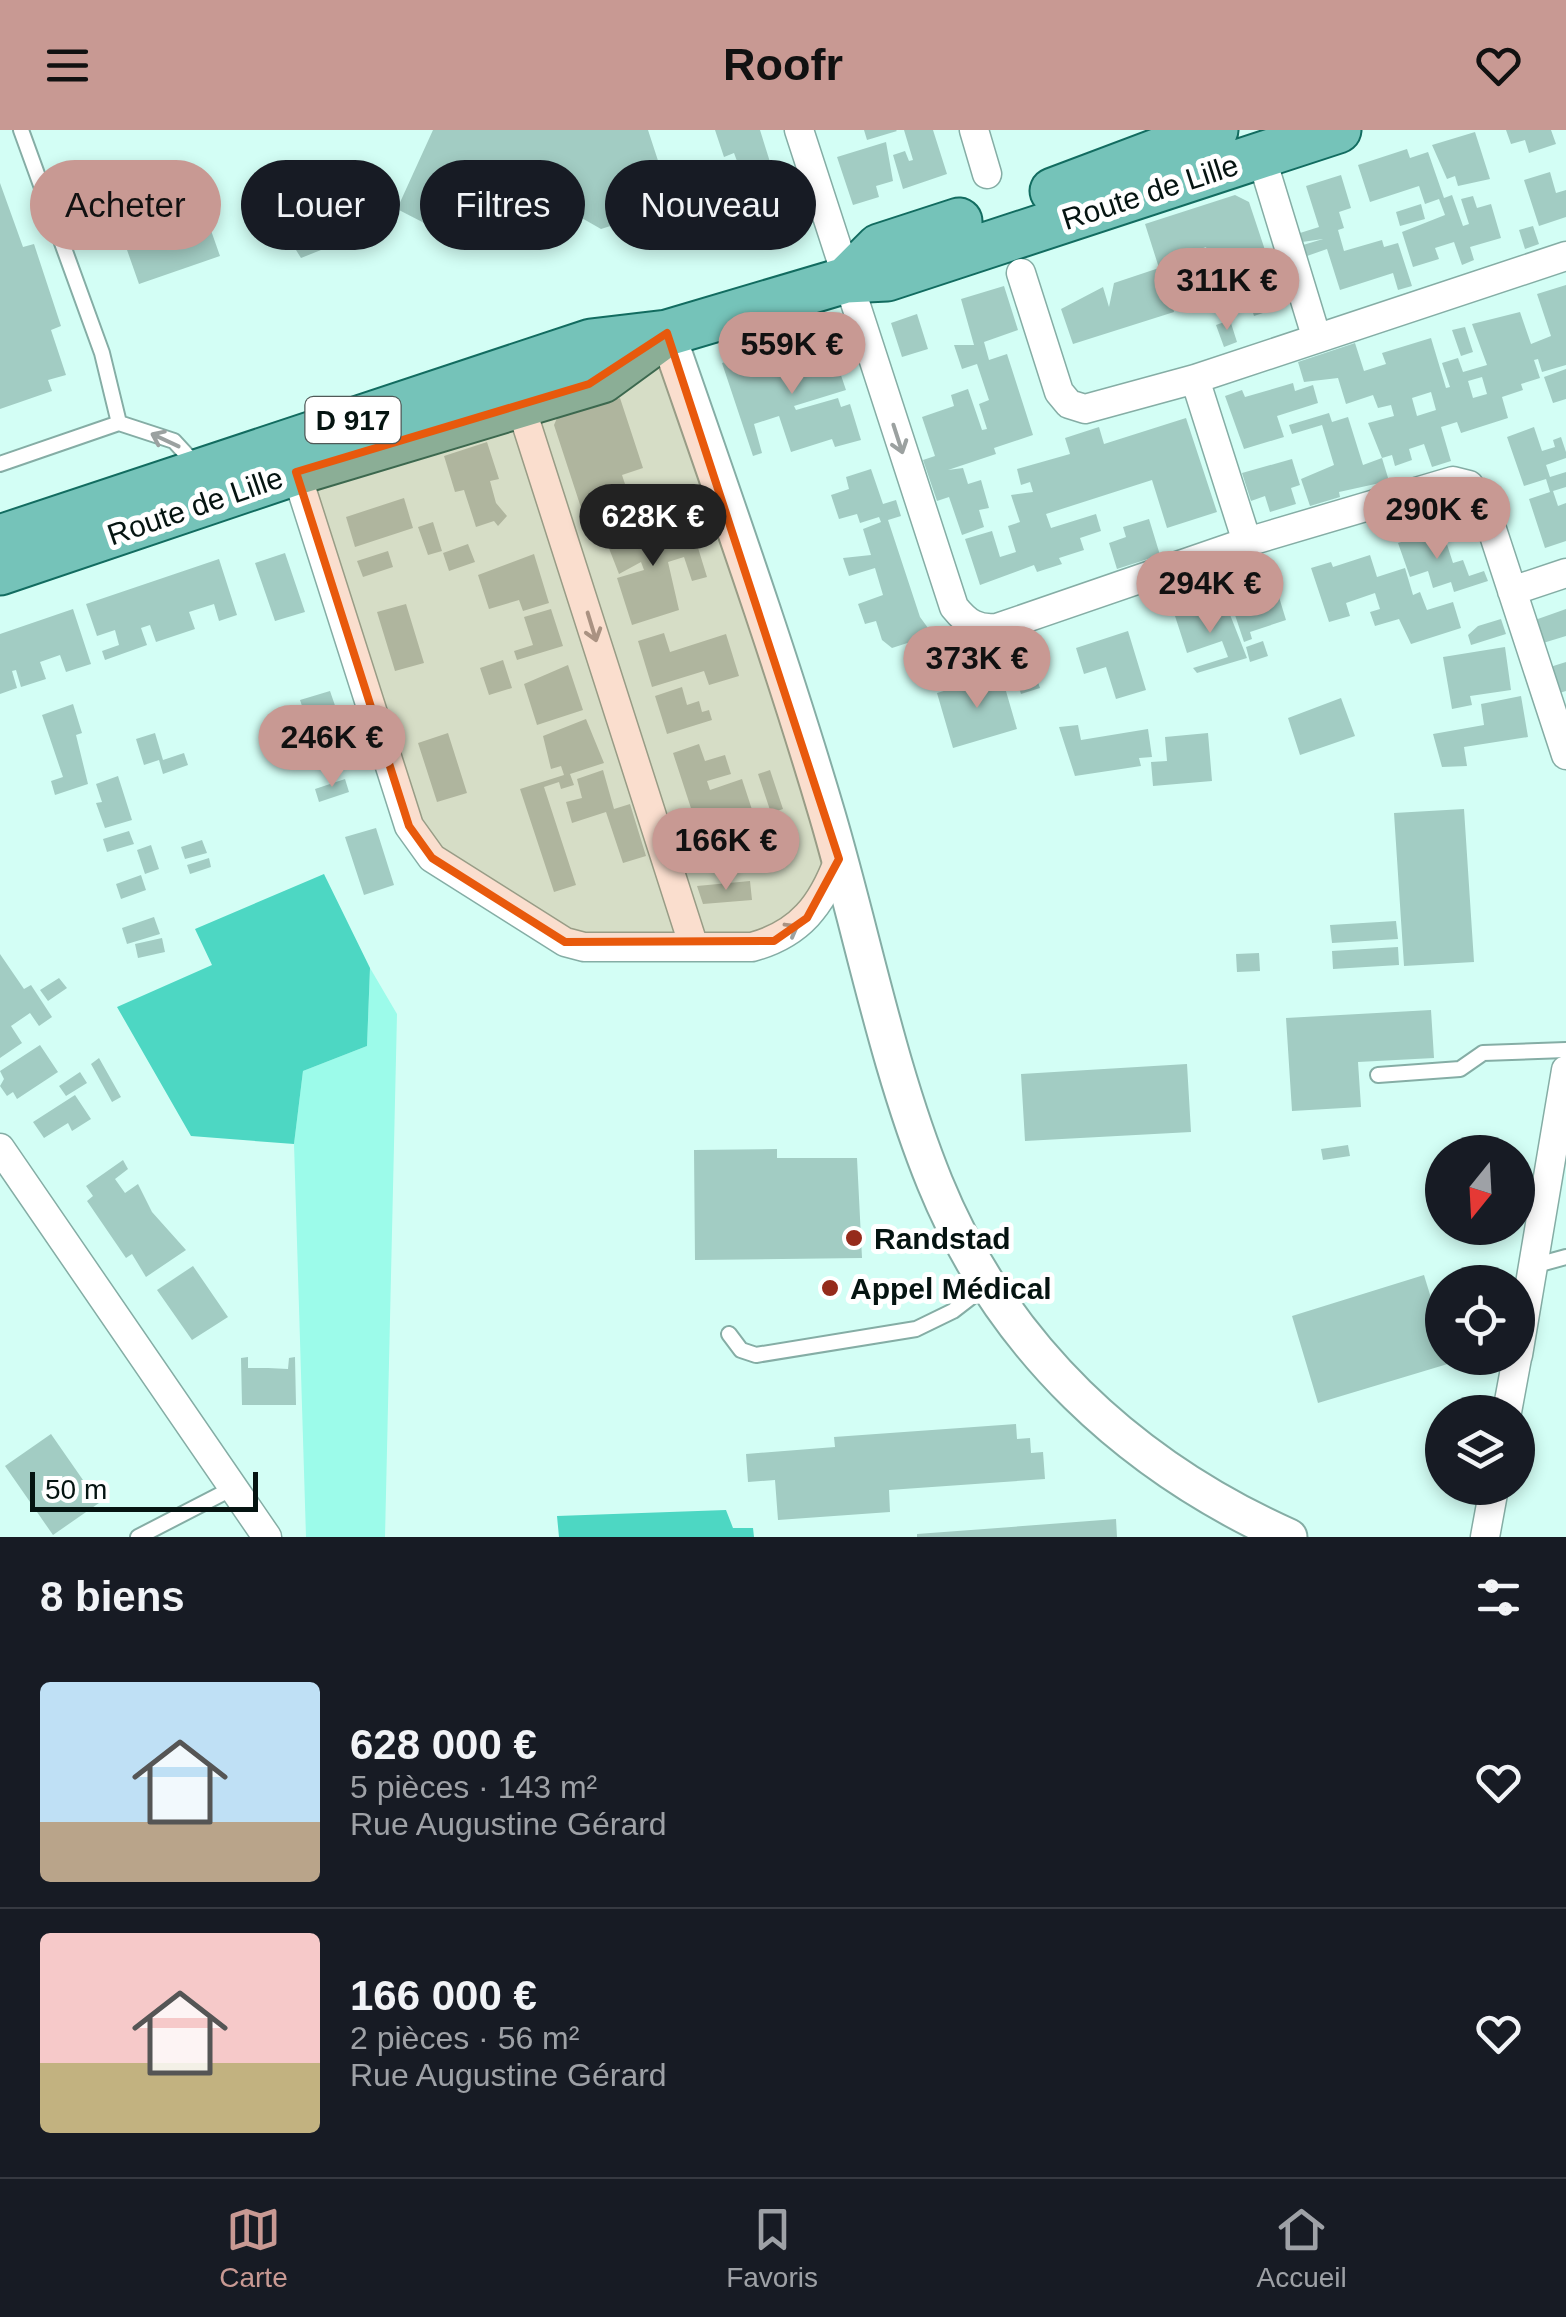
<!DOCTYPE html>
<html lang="fr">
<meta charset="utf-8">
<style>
:root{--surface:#171b24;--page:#20242c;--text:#f1f3f6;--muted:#9ea1a6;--line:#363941;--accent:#c89993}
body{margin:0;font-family:Arial,sans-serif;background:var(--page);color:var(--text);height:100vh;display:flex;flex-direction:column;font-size:38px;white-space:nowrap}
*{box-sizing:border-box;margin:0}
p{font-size:32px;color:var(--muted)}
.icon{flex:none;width:55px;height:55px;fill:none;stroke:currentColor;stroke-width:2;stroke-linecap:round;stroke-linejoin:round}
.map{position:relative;height:1407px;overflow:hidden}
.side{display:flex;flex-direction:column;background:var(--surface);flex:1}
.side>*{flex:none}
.top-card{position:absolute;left:30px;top:30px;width:1000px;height:90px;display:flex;gap:20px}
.needle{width:65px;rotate:198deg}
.fabs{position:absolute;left:1425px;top:1005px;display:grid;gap:20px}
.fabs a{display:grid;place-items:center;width:110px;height:110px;border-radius:50%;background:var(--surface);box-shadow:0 5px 15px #0003;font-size:50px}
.scale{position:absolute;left:30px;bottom:25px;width:228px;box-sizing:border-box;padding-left:10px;border:5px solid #051411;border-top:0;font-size:28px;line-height:35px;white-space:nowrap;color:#051411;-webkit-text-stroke:8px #fff;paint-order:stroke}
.price{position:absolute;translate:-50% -85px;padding:0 22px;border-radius:35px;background:var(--accent);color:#111;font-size:32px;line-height:65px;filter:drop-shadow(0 2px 5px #0008)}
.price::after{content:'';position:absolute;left:50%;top:60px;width:30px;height:22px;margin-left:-15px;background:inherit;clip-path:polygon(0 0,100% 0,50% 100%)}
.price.active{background:#222;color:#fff}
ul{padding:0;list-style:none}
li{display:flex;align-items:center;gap:30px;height:250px;padding:0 40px}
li+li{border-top:2px solid var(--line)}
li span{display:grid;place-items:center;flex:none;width:280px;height:200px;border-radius:10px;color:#555}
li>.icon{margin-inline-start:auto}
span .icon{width:120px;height:120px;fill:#fffc;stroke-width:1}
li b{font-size:42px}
h2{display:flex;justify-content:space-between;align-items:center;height:120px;padding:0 40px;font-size:42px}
.tag{padding:0 35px;border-radius:45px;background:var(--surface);box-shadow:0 5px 15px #0003;font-size:35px;line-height:90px}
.tag.active{background:var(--accent);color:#111}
header{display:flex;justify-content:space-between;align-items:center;height:130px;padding:0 40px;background:var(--accent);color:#111;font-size:45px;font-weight:700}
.dock{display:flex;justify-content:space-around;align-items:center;height:140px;border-top:2px solid var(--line);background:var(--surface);font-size:28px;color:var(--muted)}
.dock a{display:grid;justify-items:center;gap:5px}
.dock .active{color:var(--accent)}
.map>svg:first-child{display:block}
.green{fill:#9cfbea}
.forest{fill:#4dd7c3}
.building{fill:#a2ccc3;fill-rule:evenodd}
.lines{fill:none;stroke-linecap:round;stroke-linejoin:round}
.service-casing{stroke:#85ada5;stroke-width:18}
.minor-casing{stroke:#85ada5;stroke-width:31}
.tertiary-casing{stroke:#85ada5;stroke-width:39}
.primary-casing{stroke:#126c60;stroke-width:49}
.service{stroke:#fff;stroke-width:14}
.minor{stroke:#fff;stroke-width:28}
.tertiary{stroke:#fff;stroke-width:35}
.primary{stroke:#75c3b9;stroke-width:45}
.oneway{stroke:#9ba1a0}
.marked{fill:#e8590c;fill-opacity:0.2;stroke:#e8590c;stroke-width:8;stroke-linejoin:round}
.poi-dot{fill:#952b1b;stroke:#fff;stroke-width:4}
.labels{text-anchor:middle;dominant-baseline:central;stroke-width:10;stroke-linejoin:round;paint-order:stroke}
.shield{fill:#fff;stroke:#505a58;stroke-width:2.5}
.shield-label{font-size:28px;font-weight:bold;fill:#051411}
.street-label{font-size:30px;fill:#051411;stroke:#fff}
.poi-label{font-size:30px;font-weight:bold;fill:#051411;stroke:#fff;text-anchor:start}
</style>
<header><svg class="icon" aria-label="menu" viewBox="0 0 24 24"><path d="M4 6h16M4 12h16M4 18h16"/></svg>Roofr<svg class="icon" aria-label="heart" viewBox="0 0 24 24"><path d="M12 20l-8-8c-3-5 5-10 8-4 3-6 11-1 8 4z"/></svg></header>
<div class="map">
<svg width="1566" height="1407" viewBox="0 0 1566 1407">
<rect width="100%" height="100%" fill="#d3fef5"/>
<!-- green -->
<path class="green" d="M370,838L397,884L385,1407H306L294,1014L303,941L367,916Z"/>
<!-- forest -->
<path class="forest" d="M324,744L370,838L367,916L303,941L294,1014L191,1006L117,877L212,835L195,799Z
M726,1380L733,1398H753L754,1407H559L557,1386Z"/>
<!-- building -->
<path class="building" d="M433,0H648L665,52L651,83L601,99L573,83L469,116L397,79Z
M715,0H760L770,32L776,31L781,45L725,62L721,49L741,42L734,23L724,27Z
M864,0H896L897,1L867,10Z
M904,0H933L947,44L903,59L893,25L905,21L909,31L913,30Z
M1506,0H1551L1556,14L1529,23L1525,10L1511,14Z
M1475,2L1490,49L1458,56L1455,46L1447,49L1432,15Z
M886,12L893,51L876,56L879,67L853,75L837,27Z
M1407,19L1410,28L1428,22L1444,68L1452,65L1463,96L1469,94L1461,69L1473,66L1477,78L1491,74L1501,108L1470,117L1474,130L1462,135L1454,112L1435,118L1439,129L1413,137L1402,102L1445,85L1439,69L1425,74L1419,56L1370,72L1358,35Z
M1550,42L1556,63L1566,60V87L1539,96L1524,50Z
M1341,45L1351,78L1339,82L1344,98L1338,100L1344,121L1382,110L1384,117L1398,113L1412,156L1398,160L1393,143L1340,160L1327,119L1307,126L1303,115L1323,109L1302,112L1300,103L1319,97L1306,56Z
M286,51L293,71L256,84L249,64Z
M0,53L23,117L34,114L61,196L51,200L66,245L48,250L52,261L0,279Z
M1235,65L1249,72L1270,135L1235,146L1226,118L1208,124L1206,117L1187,124L1184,130L1165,136L1174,182L1073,214L1061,179L1103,157L1109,177L1114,153L1159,138L1145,94Z
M201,72L220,126L139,154L120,100Z
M1421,74L1425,89L1400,96L1396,82Z
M315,87L326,118L301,128L283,99Z
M1533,96L1539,114L1525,119L1519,100Z
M1276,153L1284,176L1254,186L1249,170L1264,166L1261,157Z
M1566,155V235L1542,242L1538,229L1534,230L1540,248L1521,254L1523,260L1502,267L1508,288L1461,303L1457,292L1441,297L1451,331L1432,337L1424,314L1409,319L1412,330L1395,336L1392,325L1382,328L1368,293L1394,286L1391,275L1378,278L1373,265L1346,274L1338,248L1304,252L1298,232L1355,213L1364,241L1386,234L1382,223L1431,208L1446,258L1450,257L1442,233L1458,228L1463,242L1487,235L1472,194L1520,182L1531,214L1551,206L1537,164ZM1482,247L1487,264L1473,268L1468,251ZM1431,262L1436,280L1417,286L1412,268Z
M1004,156L1018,200L984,212L989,230L1007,224L1033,305L994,318L996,324L948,340L963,338L968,354L981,350L989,378L979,380L984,397L962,405L949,367L937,371L923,330L935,326L922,287L954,276L951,265L968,259L982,300L987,299L979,274L989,270L977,234L962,239L954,215H974L961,169Z
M917,184L928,219L902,227L891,193Z
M1230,190L1237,212L1224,217L1216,195Z
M1465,197L1473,222L1461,226L1452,200Z
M830,213L846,260L794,276L796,280L838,268L841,277L850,274L861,310L835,317L832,309L791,322L779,286L754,294L762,323L753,326L722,233L775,216L786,250L797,247L789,225Z
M1566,239V269L1553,273L1544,247Z
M1293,253L1295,261L1313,255L1318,273L1277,286L1284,307L1244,319L1225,266L1242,260L1245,267Z
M620,268L643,338L622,345L634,381L587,396L554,295L557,288Z
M1329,283L1332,292L1348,287L1363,335L1382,328L1389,351L1339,362L1340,367L1310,376L1301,349L1334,335L1322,295L1292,304L1289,295Z
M1186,288L1217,382L1167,398L1152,350L1046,384L1051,398L1096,384L1101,401L1080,408L1084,420L1059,428L1062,434L1037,442L1034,435L980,455L965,409L992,401L1000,427L1016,422L1008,396L1020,392L1011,365L1033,362L1030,352L1021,355L1017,339L1070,324L1065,308L1099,297L1104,314Z
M1534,297L1542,321L1555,317L1553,310L1561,307L1566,322V328L1546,335L1550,347L1566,342V357L1553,361L1558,376L1566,373V411L1545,418L1529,369L1550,362L1546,349L1524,356L1507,307Z
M487,312L499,349L490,351L496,373L507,386L498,396L494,391L476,397L464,360L455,362L444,326Z
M1292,329L1300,355L1291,358L1296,374L1270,382L1265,366L1251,371L1242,343Z
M871,339L883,374L896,370L901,386L888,390L920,487L928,498L926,507L892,518L882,510L876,491L865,494L858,474L883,465L875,438L849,446L843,428L871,425L863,399L881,392L879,387L860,393L857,384L839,389L831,365L849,359L846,347Z
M404,368L413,398L355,417L346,387Z
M1149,389L1160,425L1117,439L1109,413L1126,407L1123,397Z
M433,392L442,421L428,425L418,397Z
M629,394L635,413L691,395L707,447L692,451L684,427L668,432L679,480L632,495L617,448L644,440L641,432L619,444L603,403Z
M1442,399L1453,433L1463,430L1469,446L1484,441L1488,451L1454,462L1451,452L1433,458L1428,441L1410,447L1398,413Z
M468,414L475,432L449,441L443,423Z
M388,421L393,437L363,447L357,431Z
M285,423L305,482L275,491L255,433Z
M534,424L549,473L523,481L519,470L489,479L478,445Z
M1370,425L1377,447L1405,438L1413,465L1420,462L1427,480L1453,472L1461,498L1411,514L1399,489L1375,496L1370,482L1380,479L1375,463L1346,473L1350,486L1329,492L1311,438L1331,432L1333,437Z
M219,429L237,485L219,491L214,474L189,482L195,499L156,512L150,495L141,498L147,515L105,530L102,521L119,515L115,500L97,506L86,474Z
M1275,454L1286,490L1250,502L1252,509L1244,512L1232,476L1250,470L1248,463Z
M406,474L424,533L395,541L377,482Z
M1203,477L1206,489L1229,482L1247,528L1197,543L1193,538L1228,527L1222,511L1187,523L1175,486Z
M73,479L91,534L66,542L60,525L40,532L46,549L21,557L16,540L12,541L17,558L0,564V504Z
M551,479L563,516L517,530L514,521L533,515L524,487Z
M1566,479V506L1543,513L1535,490Z
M1501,489L1506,504L1471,515L1468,505L1478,496Z
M1128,501L1146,560L1116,569L1106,537L1084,544L1076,518Z
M664,503L670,522L726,504L739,546L709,555L704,541L652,557L638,511Z
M965,511L969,523L954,528L950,516Z
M1263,511L1268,526L1250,532L1246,517Z
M1505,517L1511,560L1470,566L1472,575L1452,579L1443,527Z
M1028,523L1040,558L1021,564L1010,529Z
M503,530L512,558L489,565L480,538Z
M1566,532V561L1559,563L1550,537Z
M568,535L583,580L537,595L524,554Z
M1001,544L1017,599L953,618L937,563Z
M682,557L687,575L699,571L702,582L709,580L712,590L667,604L655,566Z
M330,561L350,619L320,629L300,570Z
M1521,566L1528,607L1464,617L1467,636L1442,637L1433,604L1484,595L1481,574Z
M1341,568L1355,606L1300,625L1288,588Z
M73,574L82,603L76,605L88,654L55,665L51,651L63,647L42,585Z
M586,589L604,633L570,644L574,655L561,659L559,652L544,657L576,755L554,762L520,659L564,645L561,636L551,639L543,606Z
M1078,595L1081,610L1148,599L1152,627L1139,628L1141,636L1075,646L1059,597Z
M155,603L163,630L184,623L188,635L163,644L159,630L144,635L136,609Z
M448,603L467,663L437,672L418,613Z
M1208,603L1212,651L1153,656L1151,632L1167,631L1165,607Z
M699,614L705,631L725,625L731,644L707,651L710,660L742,649L757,695L702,712L673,623Z
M603,640L614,679L630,674L646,726L623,733L606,682L572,693L566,672L582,668L577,649Z
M770,640L783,679L771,683L758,644Z
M118,646L132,690L105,698L96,673L102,672L96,654Z
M345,649L349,662L319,672L315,659Z
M1464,679L1474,832L1404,836L1394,683Z
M376,698L394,755L364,765L345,707Z
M129,701L134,714L107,722L103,709Z
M202,710L207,723L185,729L181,717Z
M151,715L159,739L145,744L137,720Z
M209,728L211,737L190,744L187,735Z
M141,745L146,760L121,769L116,754Z
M750,751L752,770L703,774L697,756Z
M154,787L160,804L127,814L122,798Z
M1396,791L1398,809L1332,813L1330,795Z
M162,808L165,822L138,828L135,814Z
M1398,817L1399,835L1333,839L1332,821Z
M1259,823L1260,841L1237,842L1236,824Z
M0,824L24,859L31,855L52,887L39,896L30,883L11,896L22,913L0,928Z
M59,848L67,858L48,871L40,860Z
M1431,880L1434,928L1358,932L1361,977L1292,981L1286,888Z
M40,915L58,942L17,969L13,962L7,966L0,956L4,949L0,941Z
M99,928L121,967L112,972L91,934Z
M1187,934L1191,1002L1025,1011L1021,944Z
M80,942L87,953L66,966L59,956Z
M75,965L91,989L72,1001L68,993L44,1008L33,992Z
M1348,1015L1350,1026L1323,1030L1321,1019Z
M777,1019V1028H857L862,1128L695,1130L694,1020Z
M123,1030L128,1039L115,1049L125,1063L138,1054L152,1082L186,1120L146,1147L132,1124L126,1128L87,1071L93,1066L86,1056Z
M193,1136L228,1187L192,1210L157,1160Z
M1424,1145L1442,1204V1228H1450L1451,1233L1318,1273L1292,1186Z
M248,1227V1238H268L288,1239L289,1228L295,1227L296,1275H242L241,1228Z
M1016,1294L1017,1309L1030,1308L1031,1323L1043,1322L1045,1349L889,1360L890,1382L778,1390L775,1350L748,1352L746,1324L835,1317L834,1307Z
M51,1304L99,1373L53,1405L5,1336Z
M1116,1389L1117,1407H917V1404Z"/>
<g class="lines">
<!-- service casing -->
<g class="service-casing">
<path id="service" d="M21,0L102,223L119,293
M0,334L119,293L174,311L198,337
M1378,945L1460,939L1483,923L1566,920
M1533,1136L1566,1127
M729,1204L741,1220L756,1225L916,1199L953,1181L988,1154
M138,1407L233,1358"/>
</g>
<!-- minor casing -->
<g class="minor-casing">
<path id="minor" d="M799,0L954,477C967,493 977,500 997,498L1247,412L1453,351L1469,355L1486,381L1566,625
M974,0L987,44
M1261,26L1316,206
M1021,143L1059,262L1069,274L1085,279L1195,249L1566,126
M1195,249L1247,412
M519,271L694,817
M296,342L409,696L432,728L565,812L584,817H752C800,804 822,775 839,729
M1512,461L1566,443
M0,1018L267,1407
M1518,1225L1566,940
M1507,1282L1517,1228
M1485,1407L1494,1358"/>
</g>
<!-- tertiary casing -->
<g class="tertiary-casing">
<path id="tertiary" d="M667,203C722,362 779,522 827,684C863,806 887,935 935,1053C1002,1217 1130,1336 1289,1407"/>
</g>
<!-- primary casing -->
<g class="primary-casing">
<path id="primary" d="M1053,61L1215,0
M846,150L879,117L959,91
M0,408L591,212L667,203L846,150L887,148L1338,0
M0,442L296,342L602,250L665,204"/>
</g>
<!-- service -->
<use href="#service" class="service"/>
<!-- minor -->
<use href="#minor" class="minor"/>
<!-- tertiary -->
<use href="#tertiary" class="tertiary"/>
<!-- primary -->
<use href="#primary" class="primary"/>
</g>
<!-- one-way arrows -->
<defs><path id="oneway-shaft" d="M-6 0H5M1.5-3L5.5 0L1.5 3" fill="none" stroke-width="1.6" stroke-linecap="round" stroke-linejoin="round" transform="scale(2.5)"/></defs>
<g class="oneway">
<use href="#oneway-shaft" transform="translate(898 309) rotate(72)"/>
<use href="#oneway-shaft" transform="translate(165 310) rotate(-155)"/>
<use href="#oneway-shaft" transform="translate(592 497) rotate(73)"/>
<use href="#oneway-shaft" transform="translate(785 803) rotate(-30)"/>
</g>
<!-- marked area -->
<path class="marked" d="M667,203L839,729L807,788L774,811L565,812L432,728L409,696L296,342L589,254Z"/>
<!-- markers -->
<g class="poi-dot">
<circle cx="854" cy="1108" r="10"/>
<circle cx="830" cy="1158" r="10"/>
</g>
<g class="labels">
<!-- shield labels -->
<rect class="shield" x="305.5" y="267" width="95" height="46" rx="8"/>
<g class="shield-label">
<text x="353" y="290">D 917</text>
</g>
<!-- street labels -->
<g class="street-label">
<text transform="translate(1150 62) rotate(-18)">Route de Lille</text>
<text transform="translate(195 376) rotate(-19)">Route de Lille</text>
</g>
<!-- poi labels -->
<g class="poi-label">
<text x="874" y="1108">Randstad</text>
<text x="850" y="1158">Appel Médical</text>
</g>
</g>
</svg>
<div class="fabs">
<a><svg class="needle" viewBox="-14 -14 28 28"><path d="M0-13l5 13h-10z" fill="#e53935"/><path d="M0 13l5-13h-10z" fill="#9ea1a6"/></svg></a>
<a><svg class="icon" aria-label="locate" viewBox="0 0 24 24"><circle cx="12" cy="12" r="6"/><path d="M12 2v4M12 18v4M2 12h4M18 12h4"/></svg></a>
<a><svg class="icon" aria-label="layers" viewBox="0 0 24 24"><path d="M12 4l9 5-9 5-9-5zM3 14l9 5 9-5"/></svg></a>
</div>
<div class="scale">50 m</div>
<b class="price" style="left:1227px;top:203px">311K €</b>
<b class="price" style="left:792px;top:267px">559K €</b>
<b class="price" style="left:1437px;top:432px">290K €</b>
<b class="price active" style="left:653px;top:439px">628K €</b>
<b class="price" style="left:1210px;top:506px">294K €</b>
<b class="price" style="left:977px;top:581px">373K €</b>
<b class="price" style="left:332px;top:660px">246K €</b>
<b class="price" style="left:726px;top:763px">166K €</b>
<div class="top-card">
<a class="tag active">Acheter</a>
<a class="tag">Louer</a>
<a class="tag">Filtres</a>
<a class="tag">Nouveau</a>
</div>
</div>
<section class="side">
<h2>8 biens<svg class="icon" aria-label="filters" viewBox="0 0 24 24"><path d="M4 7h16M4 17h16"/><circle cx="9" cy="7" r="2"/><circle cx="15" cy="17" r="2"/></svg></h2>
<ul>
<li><span style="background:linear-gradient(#bfe0f5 70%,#b9a48a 0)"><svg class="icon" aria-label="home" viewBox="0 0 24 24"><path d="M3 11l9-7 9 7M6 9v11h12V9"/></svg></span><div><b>628 000 €</b><p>5 pièces · 143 m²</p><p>Rue Augustine Gérard</p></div><svg class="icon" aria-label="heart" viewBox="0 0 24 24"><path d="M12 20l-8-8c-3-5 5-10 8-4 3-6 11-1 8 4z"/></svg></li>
<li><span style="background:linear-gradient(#f6c9c9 65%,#c2b280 0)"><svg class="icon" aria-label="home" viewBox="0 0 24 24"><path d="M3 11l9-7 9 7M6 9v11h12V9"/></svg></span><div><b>166 000 €</b><p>2 pièces · 56 m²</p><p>Rue Augustine Gérard</p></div><svg class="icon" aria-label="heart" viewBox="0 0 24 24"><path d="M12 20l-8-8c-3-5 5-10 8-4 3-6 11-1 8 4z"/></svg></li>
</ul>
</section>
<nav class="dock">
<a class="active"><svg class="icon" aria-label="map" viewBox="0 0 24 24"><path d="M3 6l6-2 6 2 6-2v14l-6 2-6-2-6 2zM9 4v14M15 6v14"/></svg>Carte</a>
<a><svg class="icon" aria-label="saved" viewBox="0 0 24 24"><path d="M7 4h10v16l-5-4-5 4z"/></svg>Favoris</a>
<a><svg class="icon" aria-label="home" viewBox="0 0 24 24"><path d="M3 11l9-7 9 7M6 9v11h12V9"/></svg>Accueil</a>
</nav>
